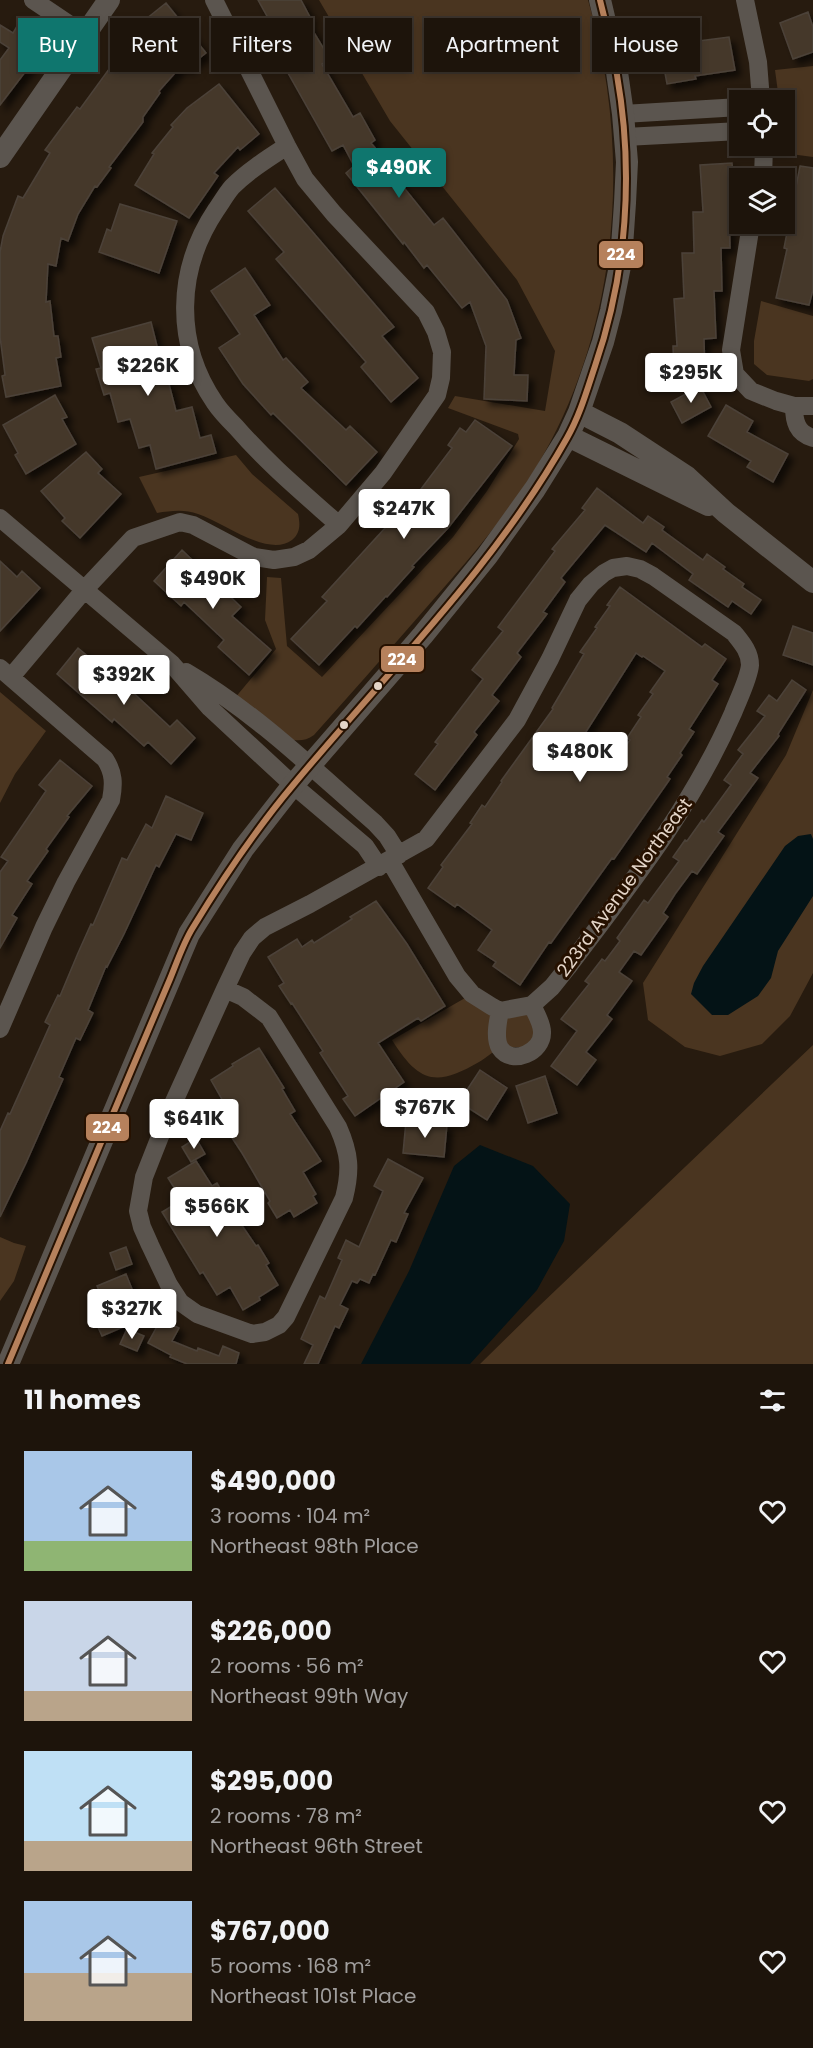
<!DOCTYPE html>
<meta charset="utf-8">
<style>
:root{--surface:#1d140b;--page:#251d14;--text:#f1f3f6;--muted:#a09e9d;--line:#3b332c;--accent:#0f766e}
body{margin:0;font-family:Poppins,sans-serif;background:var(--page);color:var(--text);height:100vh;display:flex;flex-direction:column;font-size:22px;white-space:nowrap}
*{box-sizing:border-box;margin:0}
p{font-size:20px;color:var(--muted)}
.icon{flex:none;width:33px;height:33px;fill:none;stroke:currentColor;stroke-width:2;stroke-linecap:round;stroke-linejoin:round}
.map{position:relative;height:1364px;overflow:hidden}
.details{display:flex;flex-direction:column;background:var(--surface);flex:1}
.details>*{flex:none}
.top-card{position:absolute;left:18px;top:18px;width:777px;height:54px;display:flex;gap:12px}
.tools{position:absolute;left:729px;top:90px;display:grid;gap:12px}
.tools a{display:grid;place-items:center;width:66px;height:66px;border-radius:0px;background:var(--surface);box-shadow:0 3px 9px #0003,0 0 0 2px var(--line);font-size:30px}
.price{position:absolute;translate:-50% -51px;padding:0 14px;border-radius:6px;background:#fff;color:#222;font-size:20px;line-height:39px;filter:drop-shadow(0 2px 3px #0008)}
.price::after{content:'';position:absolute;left:50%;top:36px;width:18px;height:14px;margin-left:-9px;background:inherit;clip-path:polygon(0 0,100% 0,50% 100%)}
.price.active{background:var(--accent);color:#fff}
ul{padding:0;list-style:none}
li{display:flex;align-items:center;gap:18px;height:150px;padding:0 24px}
li span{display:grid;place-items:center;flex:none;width:168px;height:120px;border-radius:0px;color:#555}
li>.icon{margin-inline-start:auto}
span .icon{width:72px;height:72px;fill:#fffc;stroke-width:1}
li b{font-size:26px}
h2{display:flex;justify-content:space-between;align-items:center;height:72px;padding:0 24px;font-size:26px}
.chip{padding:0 21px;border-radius:0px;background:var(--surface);box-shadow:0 3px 9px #0003,0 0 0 2px var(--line);font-size:21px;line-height:54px}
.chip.active{background:var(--accent);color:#fff}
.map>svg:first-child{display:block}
.green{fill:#4a3520}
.water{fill:#041316}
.building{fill:#45382c;stroke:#4c4239;stroke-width:1.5;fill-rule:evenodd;filter:url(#shadow)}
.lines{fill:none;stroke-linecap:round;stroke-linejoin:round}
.minor{stroke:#5b554f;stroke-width:18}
.tertiary{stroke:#5b554f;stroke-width:22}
.bus-1-casing{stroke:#261100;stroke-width:10}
.bus-1{stroke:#b6815c;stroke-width:6}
.bus-dot{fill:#e4d5c8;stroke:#261100;stroke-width:2}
.labels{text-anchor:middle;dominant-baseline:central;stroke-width:6;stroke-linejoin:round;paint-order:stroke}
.street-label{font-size:18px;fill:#e4d5c8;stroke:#261100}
.line-badge{stroke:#261100;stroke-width:2}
.badge-label{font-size:16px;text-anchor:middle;font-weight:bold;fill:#fff}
</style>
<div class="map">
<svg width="813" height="1364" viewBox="0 0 813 1364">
<defs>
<filter id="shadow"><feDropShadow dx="5.5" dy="5.5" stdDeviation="3" flood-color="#0009"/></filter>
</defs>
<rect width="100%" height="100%" fill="#271b0f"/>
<!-- green -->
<path class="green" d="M319,0H588C633,152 619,329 537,466C504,521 461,568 419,616C384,656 349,696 314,735C307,740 301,741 293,740L234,699L276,649L265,620L267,577L281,578L287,646L322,677L453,537L487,491L519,439L518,434L448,408L455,396L545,411L555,351L517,280L390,121Z
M813,66V157L783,153L784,100H779L775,70Z
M761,301L813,316V379L809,381L767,375L754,364V341Z
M236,455L252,474L298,514C300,523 301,533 292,540C268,558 223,522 198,514C184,509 171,511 157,513L139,477Z
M813,690V973L790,1016L762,1044L720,1056L685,1047L648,1020L643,983L786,755Z
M0,692L46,731L15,774L0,803Z
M472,994L481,1001L532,1005L535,1048C525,1048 507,1045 498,1049C492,1052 486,1058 479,1062C436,1087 419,1083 392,1040Z
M813,1045V1364H480L537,1308Z
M0,1237L14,1243L26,1246L14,1281L0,1301Z"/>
<!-- water -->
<path class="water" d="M811,834L813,839V896L778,951L771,978L758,996L728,1015H712L691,994L694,983L703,966L785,846L798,836Z
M480,1145L533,1166L570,1204L564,1241L537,1290L470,1364H361L409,1271L454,1166Z"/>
<!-- building -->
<path class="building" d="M258,0H301L311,19L307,21L330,59L322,64L353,117L360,113L375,140L371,143L400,177L397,179L434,225L443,218L507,300L521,338L516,340L514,375H528L527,401L484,399L486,346L470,302L462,308L427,265L424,268L404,242L403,244L346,173L354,166L343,145L332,151L275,50L283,45Z
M166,3L206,53L187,68L183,64L159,91L160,93L143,117V122L109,167L111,168L97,187L95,186L78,214L68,241L61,238L56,266L48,264L46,302L50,301L54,336H58L61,357L56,358L61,386L6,397L2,376L5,375L0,337V252L3,236L18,196L23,198L50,153L45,150L59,131L77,107L80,109L123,50L118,46L131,31Z
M808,12L813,27V52L793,59L780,23Z
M0,25L13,33L17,26L45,46L0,105V60L9,48L0,42Z
M729,37L735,70L695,76L696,79L667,84L660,46Z
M219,84L259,134L240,150L238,147L214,173L218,176L189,218L135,185L154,154L152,153L173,127L171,125L187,108Z
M732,163L735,199H729L730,248H721L722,291H714L716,338L704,339L705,376H674L673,346H677L674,299L684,298L682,253H694L693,212H703L700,165Z
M800,166L813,168V290L809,305L776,298L787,249L784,248Z
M275,188L394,327L382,336L418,378L391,402L361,367L366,362L276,259L284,252L248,211Z
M120,204L177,221L159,273L99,252L107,229L111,231Z
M245,268L270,305L254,315L283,360L286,358L308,382L301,388L346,430L350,426L377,452L346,485L273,413L271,415L243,384L219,348L240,334L211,291Z
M151,322L157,346L155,347L166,384H169L176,411L192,407L200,438L211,435L216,453L156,469L150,445L139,448L130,419L118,422L110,393L104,395L96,369L101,368L92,338Z
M700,386L711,407L682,423L671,402Z
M55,395L67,417L62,419L76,444L26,474L15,455L18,453L3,425Z
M726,405L753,421L747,432L788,454L773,482L747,467L751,461L708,436Z
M475,420L512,446L448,528L412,566L414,567L387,597L386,596L357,628L355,626L319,665L291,639L327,601L322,597L385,528L384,527L410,499L412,501L452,448L448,445L460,428L466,432Z
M86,452L102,469L98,473L121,494L80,538L62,521L65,518L41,491Z
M597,488L643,523L648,516L664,527L662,530L703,560L707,554L725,567L723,569L744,584L742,587L761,600L751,614L732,601L728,607L689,580L693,574L652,543L646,552L605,525L561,578L565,582L543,612L547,614L517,653L521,657L492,695L499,701L474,732L477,735L435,790L415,774L438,744L435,742L483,679L472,670L503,631L498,627L555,551L552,549L585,510L582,508Z
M182,550L241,607L232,616L271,650L249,675L218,647L224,640L184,602L181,606L154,581Z
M0,561L17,577L22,571L40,588L0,631Z
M620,587L702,647L705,644L726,659L712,680L718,684L689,729L694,732L680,753L682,755L667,777L670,779L614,859L612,858L551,943L549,942L520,985L493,966L496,962L478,950L492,930L457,904L455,907L428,888L443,867L441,865L472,824L470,823L482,805L485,807L502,782L501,781L553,709L552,708L584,654L580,652L597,628L595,627L610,606L607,605ZM636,653L642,657L643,656L665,671L650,692L653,694L638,715L641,717L627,738L630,740L615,761L582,738Z
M793,626L813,633V665L783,655Z
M78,648L108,673L110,671L170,727L177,720L195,738L171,764L148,742L144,746L114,719L112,722L57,674Z
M792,680L806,690L778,734L779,736L750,773L758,778L718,832L724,836L697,874L692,871L675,894L663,913L668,917L641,955L634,951L619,972L632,981L607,1015L612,1019L586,1052L596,1060L577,1085L551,1066L577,1031L561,1019L589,984L585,981L602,959L605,961L620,941L617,938L644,900L648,903L679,861L673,857L685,840L687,841L702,820L704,822L731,785L724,780L743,754L738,750L765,716L757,711L769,695L777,701Z
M60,760L92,786L67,816L69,817L46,849L48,851L27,881L32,884L12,915L17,918L0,948V872L8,861L1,857L46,791L39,785Z
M166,796L203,813L191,840L176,834L159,867L156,865L124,934L107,967L106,966L88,1010L93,1013L80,1040L76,1038L59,1077L63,1079L26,1163L0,1217V1131L8,1113L10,1114L50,1025L45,1022L58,995L60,996L78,953L91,924L93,925L122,858L127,860L146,824L152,828Z
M376,901L407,944L445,1006L421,1021L418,1018L378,1043L404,1082L355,1116L343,1099L348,1096L320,1053L323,1051L292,1003L291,1004L279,986L284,983L268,957L297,939L302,947L312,940L314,943L352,919L350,917Z
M259,1048L284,1088L282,1089L295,1111L290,1114L321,1161L303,1172L316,1194L313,1196L317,1203L294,1217L290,1210L277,1218L268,1203L270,1201L242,1153L213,1109L224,1103L211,1080L233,1066L232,1064Z
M480,1070L507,1088L487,1120L459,1102Z
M545,1076L557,1113L528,1123L516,1086Z
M406,1121L447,1125L444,1157L403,1153Z
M196,1138L205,1154L191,1162L182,1147Z
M388,1159L423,1178L404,1213L408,1214L396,1242L391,1240L375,1275L373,1274L369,1283L360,1279L357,1283L352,1281L340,1305L348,1309L339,1328L335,1326L318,1364H304L313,1345L301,1339L320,1296L325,1299L342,1260L338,1258L346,1240L359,1247L383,1191L374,1186Z
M196,1161L212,1186L217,1183L243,1227L256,1246L258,1245L269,1263L266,1265L278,1285L259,1297L260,1300L243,1310L230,1287L217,1295L203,1272L200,1274L162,1212L182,1200L168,1178Z
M126,1247L132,1264L116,1270L110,1253Z
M126,1274L134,1294L120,1300L130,1324L102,1336L93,1316L107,1310L97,1286Z
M161,1319L179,1328L172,1341L197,1351L198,1348L219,1356L223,1346L239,1353L236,1364H187L170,1357L171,1355L148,1343Z
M127,1329L144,1336L137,1351L120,1344Z"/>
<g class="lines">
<!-- minor -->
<path class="minor" d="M33,0L85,35
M745,0L758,62L761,100
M623,114L740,107
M625,137L740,131
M287,146C267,159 248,171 232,187C226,194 221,203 216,210C176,270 174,343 215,403C221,412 229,420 236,427C267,463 303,493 339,525
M763,178L764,146
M751,224L731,350L735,374L751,391L776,401L794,406H813
M794,406C794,422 797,433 813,438
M0,518L171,663L210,708L293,785L365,846L379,867
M0,668L105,759C114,773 114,784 111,800L66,882L44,927L0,1029
M186,672C256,713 314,770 375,823L387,836L399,855
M11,677L85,589L133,538L180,522L193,525L254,557L274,560L294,557L309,550L339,525L383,473L437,395L441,378L442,352L436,332L426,312L334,214L305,179L287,146L214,0
M225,989L243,997L269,1017L338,1127C350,1154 351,1170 344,1198L286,1317L279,1325L265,1332L252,1334L197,1314L180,1302L169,1285L150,1245L142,1227L138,1211L144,1177L172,1106L225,989L242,953L252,938L265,927L310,904L426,839L517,720L550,659L578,600L591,584L604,573L613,568L627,566L640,569L653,576L734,633C742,643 750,652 750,665C749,678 738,700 733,713C692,807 629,886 568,967L552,987L532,1005L500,1011L491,1006L472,994L457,976L390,861
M500,1011C498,1021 494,1038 500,1048C512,1066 543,1052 542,1032C542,1023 536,1014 532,1005"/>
<!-- tertiary -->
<path class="tertiary" d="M0,157L109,0
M579,412L620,433L687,477L726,513L813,582
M568,436L708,505
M8,1364L189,934L243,849L293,785L423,635L487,556L535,489L568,436L579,412L603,342L611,311L621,261L625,203L627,162L623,114L617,72L600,0"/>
<!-- bus-1 casing -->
<g class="bus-1-casing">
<path id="bus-1" d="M8,1364C49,1266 90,1169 131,1071C144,1041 157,1010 170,979C177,962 183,944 192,929C223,878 256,829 294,784C387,672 496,565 567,438C580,415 587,390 595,366C627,273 634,172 617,75C613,50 606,25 600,0"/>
</g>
<!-- bus-1 -->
<use href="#bus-1" class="bus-1"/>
</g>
<!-- markers -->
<g class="bus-dot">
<circle cx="378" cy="686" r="5"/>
<circle cx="344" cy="725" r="5"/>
</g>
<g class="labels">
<!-- street labels -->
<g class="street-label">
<text transform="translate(624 887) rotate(-54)">223rd Avenue Northeast</text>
</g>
</g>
<g class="line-badge">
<rect x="598" y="240" width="46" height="29" rx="6" fill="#b6815c"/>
<rect x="380" y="645" width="45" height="28" rx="6" fill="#b6815c"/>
<rect x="85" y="1113" width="45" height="29" rx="6" fill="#b6815c"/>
</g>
<g class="badge-label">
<text x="621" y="260">224</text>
<text x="402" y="665">224</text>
<text x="107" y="1133">224</text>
</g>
</svg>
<div class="tools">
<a><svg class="icon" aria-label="locate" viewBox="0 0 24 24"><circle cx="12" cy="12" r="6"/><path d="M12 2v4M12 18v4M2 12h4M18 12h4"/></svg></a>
<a><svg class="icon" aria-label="layers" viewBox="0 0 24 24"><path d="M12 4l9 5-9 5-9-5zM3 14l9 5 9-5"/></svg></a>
</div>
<b class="price active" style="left:399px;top:199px">$490K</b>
<b class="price" style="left:148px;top:397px">$226K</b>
<b class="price" style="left:691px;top:404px">$295K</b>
<b class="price" style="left:404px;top:540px">$247K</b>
<b class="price" style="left:213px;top:610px">$490K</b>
<b class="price" style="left:124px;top:706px">$392K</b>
<b class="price" style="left:580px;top:783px">$480K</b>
<b class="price" style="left:425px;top:1139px">$767K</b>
<b class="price" style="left:194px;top:1150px">$641K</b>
<b class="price" style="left:217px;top:1238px">$566K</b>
<b class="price" style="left:132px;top:1340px">$327K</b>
<div class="top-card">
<a class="chip active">Buy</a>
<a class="chip">Rent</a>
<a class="chip">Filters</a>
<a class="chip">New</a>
<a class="chip">Apartment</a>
<a class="chip">House</a>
</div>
</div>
<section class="details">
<h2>11 homes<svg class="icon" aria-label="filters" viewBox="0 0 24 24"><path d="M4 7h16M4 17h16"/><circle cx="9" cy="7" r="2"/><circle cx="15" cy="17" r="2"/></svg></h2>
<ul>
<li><span style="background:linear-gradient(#a9c7e8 75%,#8fb573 0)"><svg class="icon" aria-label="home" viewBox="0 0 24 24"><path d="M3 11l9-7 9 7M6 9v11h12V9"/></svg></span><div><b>$490,000</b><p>3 rooms · 104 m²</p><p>Northeast 98th Place</p></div><svg class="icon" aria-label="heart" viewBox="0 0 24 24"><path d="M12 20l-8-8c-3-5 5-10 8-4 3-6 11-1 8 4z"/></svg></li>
<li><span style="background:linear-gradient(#c9d6e8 75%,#b9a48a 0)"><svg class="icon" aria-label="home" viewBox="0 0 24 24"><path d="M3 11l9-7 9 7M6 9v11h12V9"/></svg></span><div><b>$226,000</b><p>2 rooms · 56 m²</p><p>Northeast 99th Way</p></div><svg class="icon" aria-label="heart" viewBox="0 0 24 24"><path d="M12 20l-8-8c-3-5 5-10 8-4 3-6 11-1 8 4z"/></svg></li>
<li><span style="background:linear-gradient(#bfe0f5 75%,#b9a48a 0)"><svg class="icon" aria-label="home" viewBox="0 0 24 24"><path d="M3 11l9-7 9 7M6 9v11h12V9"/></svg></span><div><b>$295,000</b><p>2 rooms · 78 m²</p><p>Northeast 96th Street</p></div><svg class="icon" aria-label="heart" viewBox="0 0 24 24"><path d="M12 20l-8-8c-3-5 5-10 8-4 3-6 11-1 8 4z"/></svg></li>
<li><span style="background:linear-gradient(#a9c7e8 60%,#b9a48a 0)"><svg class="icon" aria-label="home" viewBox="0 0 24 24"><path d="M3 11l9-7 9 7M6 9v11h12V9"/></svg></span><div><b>$767,000</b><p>5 rooms · 168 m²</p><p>Northeast 101st Place</p></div><svg class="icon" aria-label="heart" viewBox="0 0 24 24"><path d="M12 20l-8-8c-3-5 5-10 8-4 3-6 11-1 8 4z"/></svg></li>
</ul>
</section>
